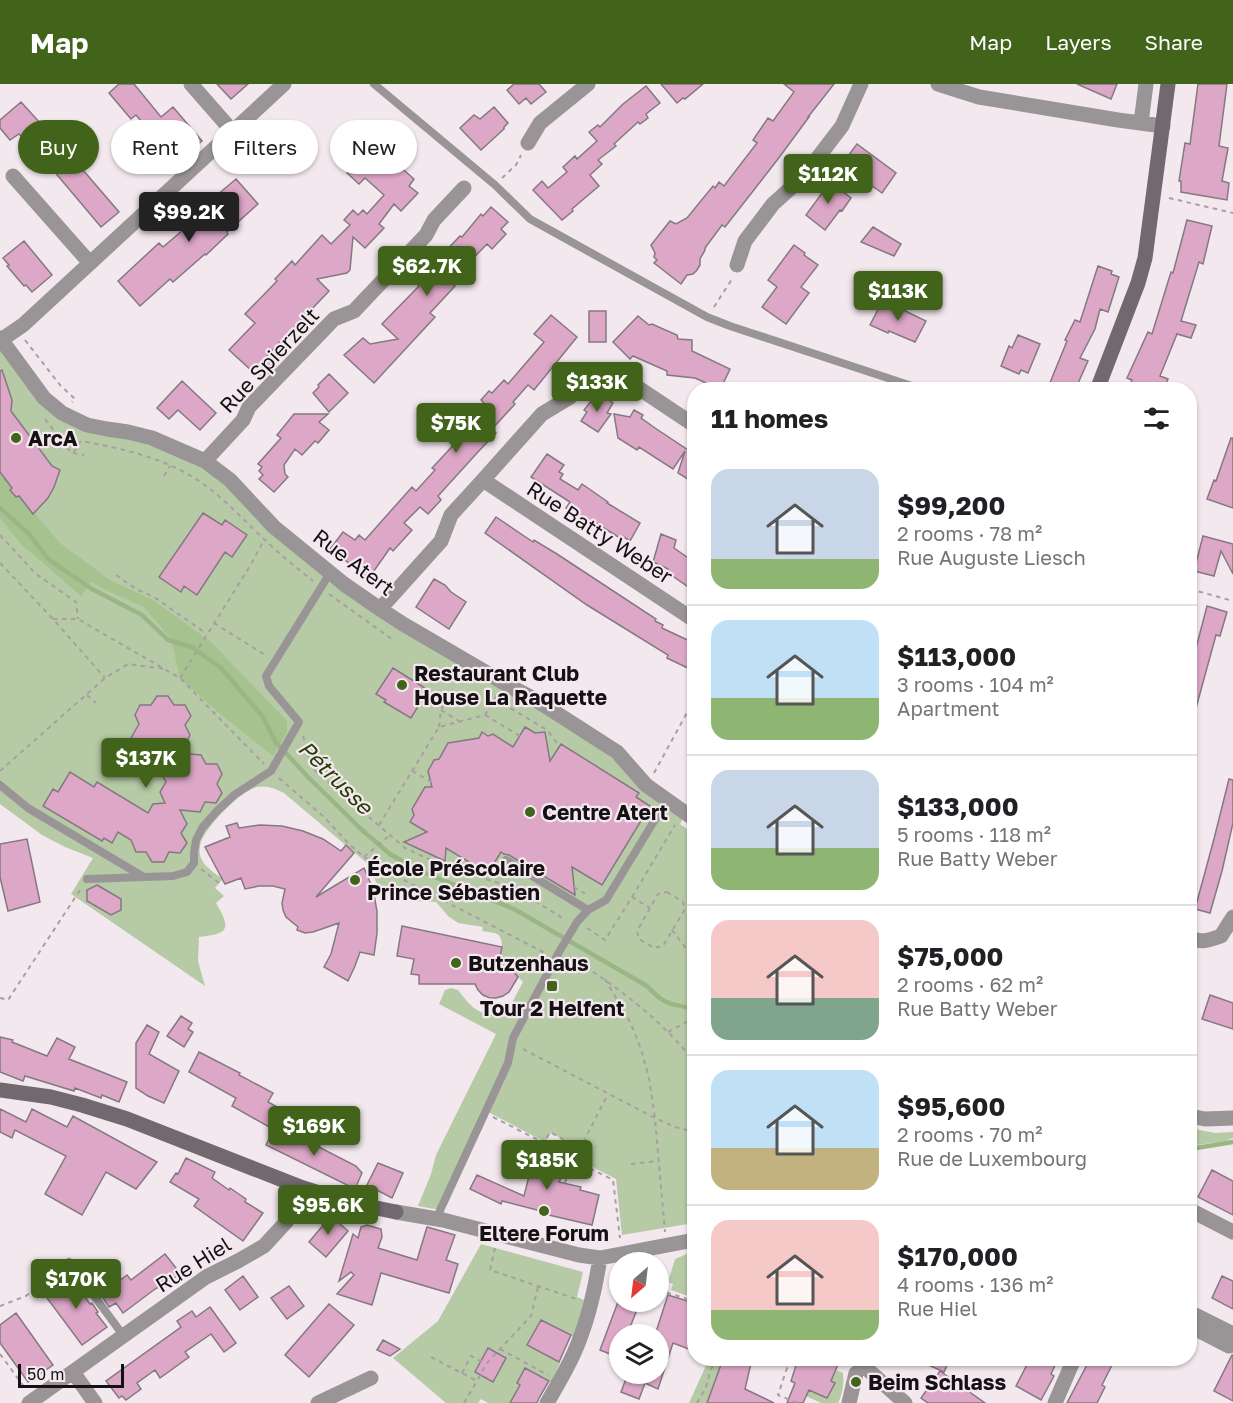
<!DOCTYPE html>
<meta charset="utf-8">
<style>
:root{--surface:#fff;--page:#f2f2f2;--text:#202124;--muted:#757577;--line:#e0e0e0;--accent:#41641a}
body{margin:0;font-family:"Golos Text",sans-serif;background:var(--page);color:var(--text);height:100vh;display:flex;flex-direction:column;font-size:22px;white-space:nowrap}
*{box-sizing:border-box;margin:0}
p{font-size:20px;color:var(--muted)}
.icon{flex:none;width:33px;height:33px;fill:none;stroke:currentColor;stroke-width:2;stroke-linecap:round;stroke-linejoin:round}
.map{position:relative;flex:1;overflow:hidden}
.panel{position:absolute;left:687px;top:298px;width:510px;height:984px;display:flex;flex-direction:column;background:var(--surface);border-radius:24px;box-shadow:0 2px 4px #0004}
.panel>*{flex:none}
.top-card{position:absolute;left:18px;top:36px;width:570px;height:54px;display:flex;gap:12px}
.needle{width:39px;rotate:208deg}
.fabs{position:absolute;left:609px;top:1168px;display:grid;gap:12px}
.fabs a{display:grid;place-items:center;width:60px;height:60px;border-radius:50%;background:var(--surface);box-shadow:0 2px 4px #0004;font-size:30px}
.scale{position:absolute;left:18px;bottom:15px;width:106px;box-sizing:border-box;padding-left:6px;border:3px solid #141013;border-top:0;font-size:16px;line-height:21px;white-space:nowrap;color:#141013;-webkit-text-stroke:4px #f4e8ef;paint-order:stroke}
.price{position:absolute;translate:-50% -51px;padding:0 14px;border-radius:6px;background:var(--accent);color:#fff;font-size:20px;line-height:39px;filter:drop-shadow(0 2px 3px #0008)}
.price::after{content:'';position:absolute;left:50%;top:36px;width:18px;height:14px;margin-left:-9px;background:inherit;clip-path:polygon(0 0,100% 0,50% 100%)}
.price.active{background:#222;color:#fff}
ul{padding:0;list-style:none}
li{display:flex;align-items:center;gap:18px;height:150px;padding:0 24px}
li+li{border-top:2px solid var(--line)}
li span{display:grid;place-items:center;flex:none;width:168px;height:120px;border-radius:18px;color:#555}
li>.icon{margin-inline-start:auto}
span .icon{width:72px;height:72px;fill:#fffc;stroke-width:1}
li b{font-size:26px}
h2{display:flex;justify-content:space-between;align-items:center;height:72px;padding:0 24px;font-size:26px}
.tag{padding:0 21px;border-radius:27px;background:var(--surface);box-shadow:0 2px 4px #0004;font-size:21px;line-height:54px}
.tag.active{background:var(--accent);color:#fff}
header{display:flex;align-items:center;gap:36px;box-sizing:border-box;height:84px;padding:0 30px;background:var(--accent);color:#fff}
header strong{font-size:28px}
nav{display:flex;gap:33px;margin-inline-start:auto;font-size:21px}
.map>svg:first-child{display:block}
.green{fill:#b6caa6}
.forest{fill:#a6c28f}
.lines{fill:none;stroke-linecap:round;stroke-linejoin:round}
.stream{stroke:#9ab684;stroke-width:4.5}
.building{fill:#dda7c8;stroke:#847980;stroke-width:1.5}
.path{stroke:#a89ea4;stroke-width:2;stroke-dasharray:4.5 4.5;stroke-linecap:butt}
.lane{stroke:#999496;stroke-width:8}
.street{stroke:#999496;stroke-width:15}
.secondary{stroke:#71696e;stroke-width:15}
.poi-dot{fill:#41641a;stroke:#f4e8ef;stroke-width:2}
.labels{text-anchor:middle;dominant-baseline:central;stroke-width:4.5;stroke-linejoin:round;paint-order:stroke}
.street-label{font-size:21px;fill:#141013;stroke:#f4e8ef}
.poi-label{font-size:21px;font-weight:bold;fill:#141013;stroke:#f4e8ef;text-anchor:start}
.water-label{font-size:22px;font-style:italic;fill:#253e06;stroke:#f4e8ef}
</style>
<header>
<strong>Map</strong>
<nav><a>Map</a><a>Layers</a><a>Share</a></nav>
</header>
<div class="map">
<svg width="1233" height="1319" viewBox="0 0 1233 1319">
<rect width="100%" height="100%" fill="#f4e8ef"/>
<!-- green -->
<path class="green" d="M0,254L62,329L205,377L330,489L536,616L686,730L680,740L694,750V1139L622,1151L616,1095L573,1073L578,1063L551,1049L545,1058L486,1027L440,1126L418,1122L431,1090L436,1071L496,950L439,920L445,906L451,904L458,906C467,917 474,929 491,930C496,931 501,929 506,930L523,898L510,884L498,883C500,875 506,855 497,850C493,848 486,848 482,847L483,843L458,839L448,832L436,818L414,817L409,814L412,808C400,804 392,803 380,808L369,781L284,709C276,705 267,701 257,703C240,707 207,742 201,758C199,764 199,771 202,776C205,783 216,790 223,795L215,804L224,812L216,819C232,846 228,850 199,853L198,877L205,902L71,810L93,774L65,763L42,751L0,720Z
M1190,1044L1215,1049L1233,1048V1054L1226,1057L1190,1062Z
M481,1160L583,1188L577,1213L584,1216L574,1253L541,1236L527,1261L560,1279L551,1298L525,1284L517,1299L520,1301L510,1319H488L481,1315L478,1319H446L393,1274L438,1237Z
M694,1167V1190L692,1194L694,1196V1202L691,1201L688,1212L671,1206L673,1200L668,1198L675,1175Z
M709,1275H723L707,1319H689Z
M836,1286L843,1289C844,1300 843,1309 838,1319H821L806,1312L809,1306L827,1314L835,1299L831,1297Z"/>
<!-- forest -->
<path class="forest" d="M0,386L34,429L60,459L110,496L153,516L210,557L287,637V648L273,672L218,628L180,594L171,555L144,523L110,508L91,498L81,512L21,460L0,434Z"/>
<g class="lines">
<!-- stream -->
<path class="stream" d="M0,424L29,450L48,475L92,505L142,531L168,556L192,563L222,585L263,633L275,657L308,693L363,747L390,770L420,787L514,825L647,902C654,909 661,917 671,920C679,922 687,922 694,927
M1190,1065L1233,1058"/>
</g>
<!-- building -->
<path class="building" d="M119,0H134L161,33L173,23L202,57L176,78L136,31L131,35L109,9Z
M217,0H248L231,15Z
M514,0H539L546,8L531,20L526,14L519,20L507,6Z
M661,0H703L685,15L683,14L677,19Z
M784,0H834L808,33H809L778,75L725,143L722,141L705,164V166L700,175V181L697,186L693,190L687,191L681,200L654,179L657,176L654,173L655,169L651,161L670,137L676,140L687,134L713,102L715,104L719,98L724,102L757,59L753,56L768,34L773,37L794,8Z
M1077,0H1117L1111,15Z
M1198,0H1227L1219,62L1228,64L1222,97L1229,99L1227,116L1181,108V97H1179L1185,59L1190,60Z
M646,2L660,19L646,30L648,34L640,40L638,38L614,60L616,62L598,76L602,80L590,91L599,102L572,125L573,127L562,136L533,106L542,97L548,104L567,88L563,83L575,72L577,75L597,57L589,48L598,41L600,43L623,20Z
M21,18L51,51L59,44L90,80L83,86L119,128L101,143L26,54L24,55L19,50L10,56L0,44V36Z
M494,23L508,39L504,43V45L481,66L460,44L474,31L480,35Z
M857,60L896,89L882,109L842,80Z
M391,64L402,74L397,80L414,95L409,102L418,109L401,127L394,120L379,140L384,144L365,164L353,153L350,186L347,189L317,195L329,207L266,273L276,282L263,294L253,285L252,287L229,266L255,239L245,230L277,197L275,195L292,177L295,181L322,151L331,160L350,141L344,136L353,126L358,131L363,126L367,130L384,111L365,94L359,100L347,89L368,65L380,76Z
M833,94L836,102L851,114L842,127L840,126L825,146L806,131Z
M236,95L258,120L227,148L228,150L206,171L205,170L173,198L170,195L140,222L118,197L159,159L163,163L183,146L179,141L201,121L203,123Z
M491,123L508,138L501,145L506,150L492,165L487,160L450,198L455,202L430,229L435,233L374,299L344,271L363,254L370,260L398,255L382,240L419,202L417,200L442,174L441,172L460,152L462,153L481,130L483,132Z
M1187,136L1212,142L1203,180L1199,178L1181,237L1196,241L1191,254L1177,250L1160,292L1168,295L1163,306H1127L1132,296L1127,294L1148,248L1152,250L1171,188L1173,189Z
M873,143L901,160L894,172L861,158Z
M24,157L52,191L32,208L26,201L24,202L7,182L9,181L3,174Z
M794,161L805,169L804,171L818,181L801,203L809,209L786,240L762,223L777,203L768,196Z
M1098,182L1112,187L1111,190L1119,193L1108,228L1100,225L1095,245L1080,274L1088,277L1075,306H1047L1067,257L1065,256L1075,236L1080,238Z
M883,216L926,237L915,258L889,247L888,249L870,241Z
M589,227H606V258H589Z
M551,231L577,253L534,306L528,301L513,318L515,320L492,345L496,349L477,369L438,412L441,416L428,430L420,423L404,439L412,446L393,467L390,464L369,494L330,465L343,448L355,456L359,451L365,456L412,403L416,407L435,386L432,384L460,354L458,352L486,321L481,316L489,307L492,309L504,296L508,300L544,258L534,250Z
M638,232L649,241L652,240L677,251L678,255L692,256V267L730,285L720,306H703L706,299L695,294L667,291V287L633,272L630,275L613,258Z
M1018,251L1040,260L1028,289L1021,286L1019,290L1001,282L1009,262L1012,264Z
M2,286L12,316L11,327L52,382L60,386L54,403L48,414L33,430L19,412L16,413L10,406L12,404L0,388V287Z
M329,290L348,309L329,328L313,309L319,303L318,301Z
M182,297L216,329L200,346L178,326L169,335L157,324Z
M599,309L613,319L607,329L611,330L598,348L581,337L587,328L584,326L592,316L594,317Z
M634,326L643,331L641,334L655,344L694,370V399L678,389L685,367L673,385L639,363L637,366L618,354L614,330L630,333Z
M294,330H328L319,338L329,346L318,359L315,357L302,371L295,365L284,381L285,390L288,393L274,408L259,395L263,391L259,387L262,383L258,380L281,354L277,351Z
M1231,354H1233V424L1207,415L1214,396L1216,397Z
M547,370L564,381L559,388L563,390L560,395L578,406L582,400L608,418L607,419L640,439L630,457L622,452L620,454L594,438L592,441L566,424L570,418L531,393Z
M203,429L222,441L225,436L247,451L232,473L225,468L197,511L184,502L181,508L159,493Z
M496,433L533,458L534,456L557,470L656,535L655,537L663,541L662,544L694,559V587L667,574L668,571L587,521L485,449Z
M661,450L676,456L674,464L694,478V507L667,488L668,485L653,478Z
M1203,452L1233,460V490L1221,467L1214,492L1194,487Z
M434,495L445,501L451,508L466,518L449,545L416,523Z
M1207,522L1227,528L1220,552L1216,551L1193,635H1190V587Z
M393,584L428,606L411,634L384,618L386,616L376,610Z
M157,612H168L174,621H185L191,632L185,641L190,651L181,669L201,671L206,680H217L222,690L217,700L222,709L216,719L205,718L200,728L180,726L187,740L181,749L187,759L180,769L169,768L164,778H152L146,768H136L131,756L118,748L112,759L104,754L102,757L43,722L53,705L58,708L70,688L94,703L97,698L148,729L153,720L165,719L160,708L166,698L161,689L169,675H153L147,665H137L131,654L139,640L135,631L140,621H151Z
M525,643L535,649L545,648L550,677L561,660L639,709L636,713L650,722L602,801L572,783L575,811L509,771L504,770L501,768L491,784L485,781L482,786L446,764L445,777L404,758L427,748L410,738L414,731L412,725L425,703H432L428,687L434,676L439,675L448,659L479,654L482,648L488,652L493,650L513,663Z
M1229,695L1233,696V739L1222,787L1210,829L1195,825L1214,755Z
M237,739L239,744L260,741L282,742L303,747L323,755L341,767L346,761L354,769L316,813L364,784L373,805L377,827V849L374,871L360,868L355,882L348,897L324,883L331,870L339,839L313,848L305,849L297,846L298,843L286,833L283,826L282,819L285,805L273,802H259L245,805L241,794L225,800L205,763L230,753L226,742Z
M27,755L40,818L8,827L0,793V760Z
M97,801L121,815V826L111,831L87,817V806Z
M402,842L502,863L498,883L510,884L518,893L509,908L503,912L496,914H490L483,911L478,906L475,900H419V891L411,890L414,875L397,872Z
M1210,911L1233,919V945L1202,935Z
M181,932L192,939L188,945L193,948L184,963L167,952Z
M147,941L159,948L149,970L179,987L164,1019L148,1012L136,1004V959Z
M0,953L13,956L12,958L47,972L57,954L75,963L69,975L127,998L119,1018L102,1011L101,1014L75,1004L74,1007L25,992L23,997L0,988Z
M199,968L240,989L239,991L273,1009L268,1018L281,1025L271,1044L232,1022L236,1014L189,988Z
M0,1025L26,1038L32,1025L67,1043L73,1032L157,1078L136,1105L106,1088L82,1131L45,1110L66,1072L15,1046L12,1054L0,1048Z
M276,1041L356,1082L362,1089L355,1105L266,1061Z
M554,1057L575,1068L559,1098L581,1103L580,1106L599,1111L592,1141L540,1129L541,1127L502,1117L501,1120L470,1105L477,1091L524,1112L529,1092L535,1094Z
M186,1074L215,1088L212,1094L229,1106L230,1104L246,1115L245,1118L263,1129L243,1157L194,1122L199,1115L170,1098L176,1089L178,1090Z
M378,1079L403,1089L392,1114L367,1101Z
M1212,1086L1233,1097V1131L1198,1113Z
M331,1132L348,1147L326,1173L309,1158Z
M367,1141L381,1145L382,1153L378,1164L417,1176L427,1143L455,1151L446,1176L458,1180L449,1209L381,1189L372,1221L337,1210L354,1191L351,1188L339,1197L353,1150L358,1154L361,1143Z
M165,1170L176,1184L177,1192L155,1205L123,1229L116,1219L109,1223L101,1211L127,1191L131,1196Z
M69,1191L90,1220L92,1219L98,1228L96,1229L107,1243L82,1261L44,1210Z
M243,1192L258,1213L240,1226L225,1206Z
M1222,1192L1233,1197V1225L1212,1214Z
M289,1202L304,1222L287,1235L271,1214Z
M668,1211L694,1219V1267L673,1259L658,1305L645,1299L639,1315L621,1308L627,1292L638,1296L625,1290H658V1251H655Z
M618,1218H640L627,1251H620V1274L600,1266Z
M329,1220L354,1241L309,1293L285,1271Z
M210,1223L236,1259L224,1268L211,1250L185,1268L189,1273L160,1294L155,1286L137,1299L141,1305L126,1316L122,1312L119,1314L106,1297L181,1243L177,1237L192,1227L196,1233Z
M16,1229L53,1281L28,1298L0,1259V1241Z
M541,1236L571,1251L559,1278L527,1261Z
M383,1256L400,1265L390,1272L377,1266Z
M488,1264L506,1274L493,1298L475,1288Z
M1232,1271H1233V1317L1214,1307Z
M723,1275H752L745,1305L774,1319H707Z
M798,1275H832L839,1278L831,1297L835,1299L827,1314L809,1306L803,1319H787L795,1299L791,1297Z
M915,1275H950L944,1288Z
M1030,1275H1058L1051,1290L1054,1292L1041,1316L1016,1302Z
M1090,1275H1115L1102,1301L1105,1303L1097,1319H1067Z
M525,1284L549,1297L539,1314L537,1319H510L520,1301L517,1299Z
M940,1287L985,1319H928L921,1314Z"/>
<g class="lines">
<!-- path -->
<path class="path" d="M502,94L516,81L521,71
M1169,114L1233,129
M714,223L732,195
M25,256L60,301L75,315L72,318
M867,306L870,300
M45,335L68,365L73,369L81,357C119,364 157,372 191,392C219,408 240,433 264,455C279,470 296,483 313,497
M73,369L84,371
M164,392L170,382
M0,451L36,490L76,518L78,535
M0,479L53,535L105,594
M116,491L136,505L154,513L207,550
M1190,505L1233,517
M329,510L393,556
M53,535H78L180,594L264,680
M214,539L265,571
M180,594L250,482L264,456
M87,611L96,619
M495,615L547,646L557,659
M441,626L459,637
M485,631L520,652
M439,643L441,626L454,603
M303,652L313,685L405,764L443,782L512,803L566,836
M0,687L105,594L128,580L165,585
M412,687L435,700
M654,689L694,616
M279,694L324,733L348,759L364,773L390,789L545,869
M379,741L439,643L485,631L497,611
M364,773L390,751
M201,785L219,799
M574,803L584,809V810
M667,808L683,818L685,825L663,862L654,864L639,855L637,847L658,810Z
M632,813L675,741
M587,844L605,856L632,813L650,824
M672,846L694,875
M570,873C618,903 658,933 694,977
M605,895L630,938L641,965L649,994L655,1034L665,1148
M0,914L8,916L82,803
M668,948L694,934
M523,965L655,1034L675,1043L694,1048
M493,1033L544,1059L550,1048L580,1065
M574,1076L613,1096L620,1154
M631,1080L658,1077
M565,1099L568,1088L608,1010
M495,1164L490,1186L576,1215
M611,1191L620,1194
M658,1206L694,1217
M0,1222L26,1212L60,1186
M500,1265L548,1291
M0,1270L25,1304
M431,1273L477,1297L486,1280L531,1232L538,1203
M790,1275L778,1311L798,1319
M462,1289L471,1272L486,1280
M464,1319L477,1297
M697,1319L706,1303L711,1285L717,1275"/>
<!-- lane -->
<path class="lane" d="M374,0L495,101L530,135L707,233L730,242L924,306
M0,701L28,724L142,792
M506,776L588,826
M87,795L173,792L187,788L194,779V769L196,756L202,744L217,727L234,711L271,687L299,638L269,602L266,592L330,489
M436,1135L508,979L513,954L559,868L577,838L588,826L606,816L667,716
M69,1178L123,1251"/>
<!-- street -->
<path class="street" d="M191,0L233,48
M938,0L979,13L1118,36L1163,42
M1141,39L1146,0
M528,59L540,39L588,0
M13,92L89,178
M737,181L745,157L773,120L803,93L842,42L861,0
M0,254L44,314L62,329L87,341L107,345L128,348L152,354L205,377L230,396L274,443L344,500L380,525L403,540L511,603L536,616L617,668L646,701L694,735
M1,256L23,241L284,0
M205,377L243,336L249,323L334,235L354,227L426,151L434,136L464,104
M483,396L694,536
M380,525L441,457L451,431L483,396L542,330L570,313L588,294L607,290L625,295L694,341
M1190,853C1201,860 1209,856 1221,852L1233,833
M1190,1032L1205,1035L1233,1034
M1190,1126L1233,1148
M396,1128L443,1136L579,1171L600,1174L694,1156
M1233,1250L1195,1231L1190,1242L1229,1262L1233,1261
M856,1275L905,1319
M73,1288L95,1319
M29,1319L206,1193L238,1177L264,1162L286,1138L296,1123L303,1104
M318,1319L371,1294
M547,1319C556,1303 566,1287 574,1269C587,1240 595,1206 600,1174
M849,1319L856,1289
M1055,1319L1074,1275"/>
<!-- secondary -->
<path class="secondary" d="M1097,306L1138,199L1145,174L1168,0
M0,1006L51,1013L82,1021L127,1035L303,1104L352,1119L396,1128"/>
</g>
<!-- markers -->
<g class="poi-dot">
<circle cx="16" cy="354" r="6"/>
<circle cx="402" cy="601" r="6"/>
<circle cx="530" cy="728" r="6"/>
<circle cx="355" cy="796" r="6"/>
<circle cx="456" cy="879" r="6"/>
<rect x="546" y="896" width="12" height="12" rx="3"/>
<circle cx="544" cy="1127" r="6"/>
<circle cx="856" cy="1298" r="6"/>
</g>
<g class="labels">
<!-- street labels -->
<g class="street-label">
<text transform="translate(269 276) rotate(-47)">Rue Spierzelt</text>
<text transform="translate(600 448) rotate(33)">Rue Batty Weber</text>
<text transform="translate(354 478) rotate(37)">Rue Atert</text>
<text transform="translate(193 1180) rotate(-32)">Rue Hiel</text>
</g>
<!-- poi labels -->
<g class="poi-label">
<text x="28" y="354">ArcA</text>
<text x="414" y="589">Restaurant Club<tspan x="414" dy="24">House La Raquette</tspan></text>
<text x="542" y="728">Centre Atert</text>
<text x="367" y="784">École Préscolaire<tspan x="367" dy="24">Prince Sébastien</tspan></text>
<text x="468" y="879">Butzenhaus</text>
<text x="552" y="924" text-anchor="middle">Tour 2 Helfent</text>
<text x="544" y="1149" text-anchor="middle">Eltere Forum</text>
<text x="868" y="1298">Beim Schlass</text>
</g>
<!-- water labels -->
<g class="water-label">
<text transform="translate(336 693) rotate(45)">Pétrusse</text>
</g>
</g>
</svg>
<div class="fabs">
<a><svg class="needle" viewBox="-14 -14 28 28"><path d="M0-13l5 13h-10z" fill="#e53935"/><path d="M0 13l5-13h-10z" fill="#757577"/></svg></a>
<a><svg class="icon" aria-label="layers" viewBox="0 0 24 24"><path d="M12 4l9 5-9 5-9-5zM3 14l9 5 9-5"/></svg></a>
</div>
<div class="scale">50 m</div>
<b class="price" style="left:828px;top:121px">$112K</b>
<b class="price active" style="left:189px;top:159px">$99.2K</b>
<b class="price" style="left:427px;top:213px">$62.7K</b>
<b class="price" style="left:898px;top:238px">$113K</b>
<b class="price" style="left:597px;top:329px">$133K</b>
<b class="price" style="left:456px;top:370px">$75K</b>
<b class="price" style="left:146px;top:705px">$137K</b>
<b class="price" style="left:314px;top:1073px">$169K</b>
<b class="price" style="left:547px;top:1107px">$185K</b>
<b class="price" style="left:328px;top:1152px">$95.6K</b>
<b class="price" style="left:76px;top:1226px">$170K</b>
<div class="top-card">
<a class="tag active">Buy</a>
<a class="tag">Rent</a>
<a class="tag">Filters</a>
<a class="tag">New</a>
</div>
<section class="panel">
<h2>11 homes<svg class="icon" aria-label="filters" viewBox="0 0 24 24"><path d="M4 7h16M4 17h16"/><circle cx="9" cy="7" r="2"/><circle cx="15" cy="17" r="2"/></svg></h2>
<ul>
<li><span style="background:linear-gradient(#c9d6e8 75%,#8fb573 0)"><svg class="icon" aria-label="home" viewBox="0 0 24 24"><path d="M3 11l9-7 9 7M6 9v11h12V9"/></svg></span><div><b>$99,200</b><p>2 rooms · 78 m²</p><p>Rue Auguste Liesch</p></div></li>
<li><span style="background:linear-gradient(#bfe0f5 65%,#8fb573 0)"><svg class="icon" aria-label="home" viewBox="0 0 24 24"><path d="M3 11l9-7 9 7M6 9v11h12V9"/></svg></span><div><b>$113,000</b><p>3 rooms · 104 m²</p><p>Apartment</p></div></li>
<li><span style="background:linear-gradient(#c9d6e8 65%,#8fb573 0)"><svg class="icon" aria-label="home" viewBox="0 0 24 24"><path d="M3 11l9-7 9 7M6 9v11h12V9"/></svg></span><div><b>$133,000</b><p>5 rooms · 118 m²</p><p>Rue Batty Weber</p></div></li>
<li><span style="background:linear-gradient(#f6c9c9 65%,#7fa58c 0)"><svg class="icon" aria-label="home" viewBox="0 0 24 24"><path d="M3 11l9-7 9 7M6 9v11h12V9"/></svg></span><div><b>$75,000</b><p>2 rooms · 62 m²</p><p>Rue Batty Weber</p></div></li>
<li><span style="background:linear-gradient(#bfe0f5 65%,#c2b280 0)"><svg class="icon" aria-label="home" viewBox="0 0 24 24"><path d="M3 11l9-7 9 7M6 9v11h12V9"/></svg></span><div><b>$95,600</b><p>2 rooms · 70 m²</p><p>Rue de Luxembourg</p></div></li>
<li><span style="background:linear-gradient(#f6c9c9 75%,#8fb573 0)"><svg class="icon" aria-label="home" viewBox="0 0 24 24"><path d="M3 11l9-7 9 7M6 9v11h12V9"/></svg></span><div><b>$170,000</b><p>4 rooms · 136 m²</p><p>Rue Hiel</p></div></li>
</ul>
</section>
</div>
